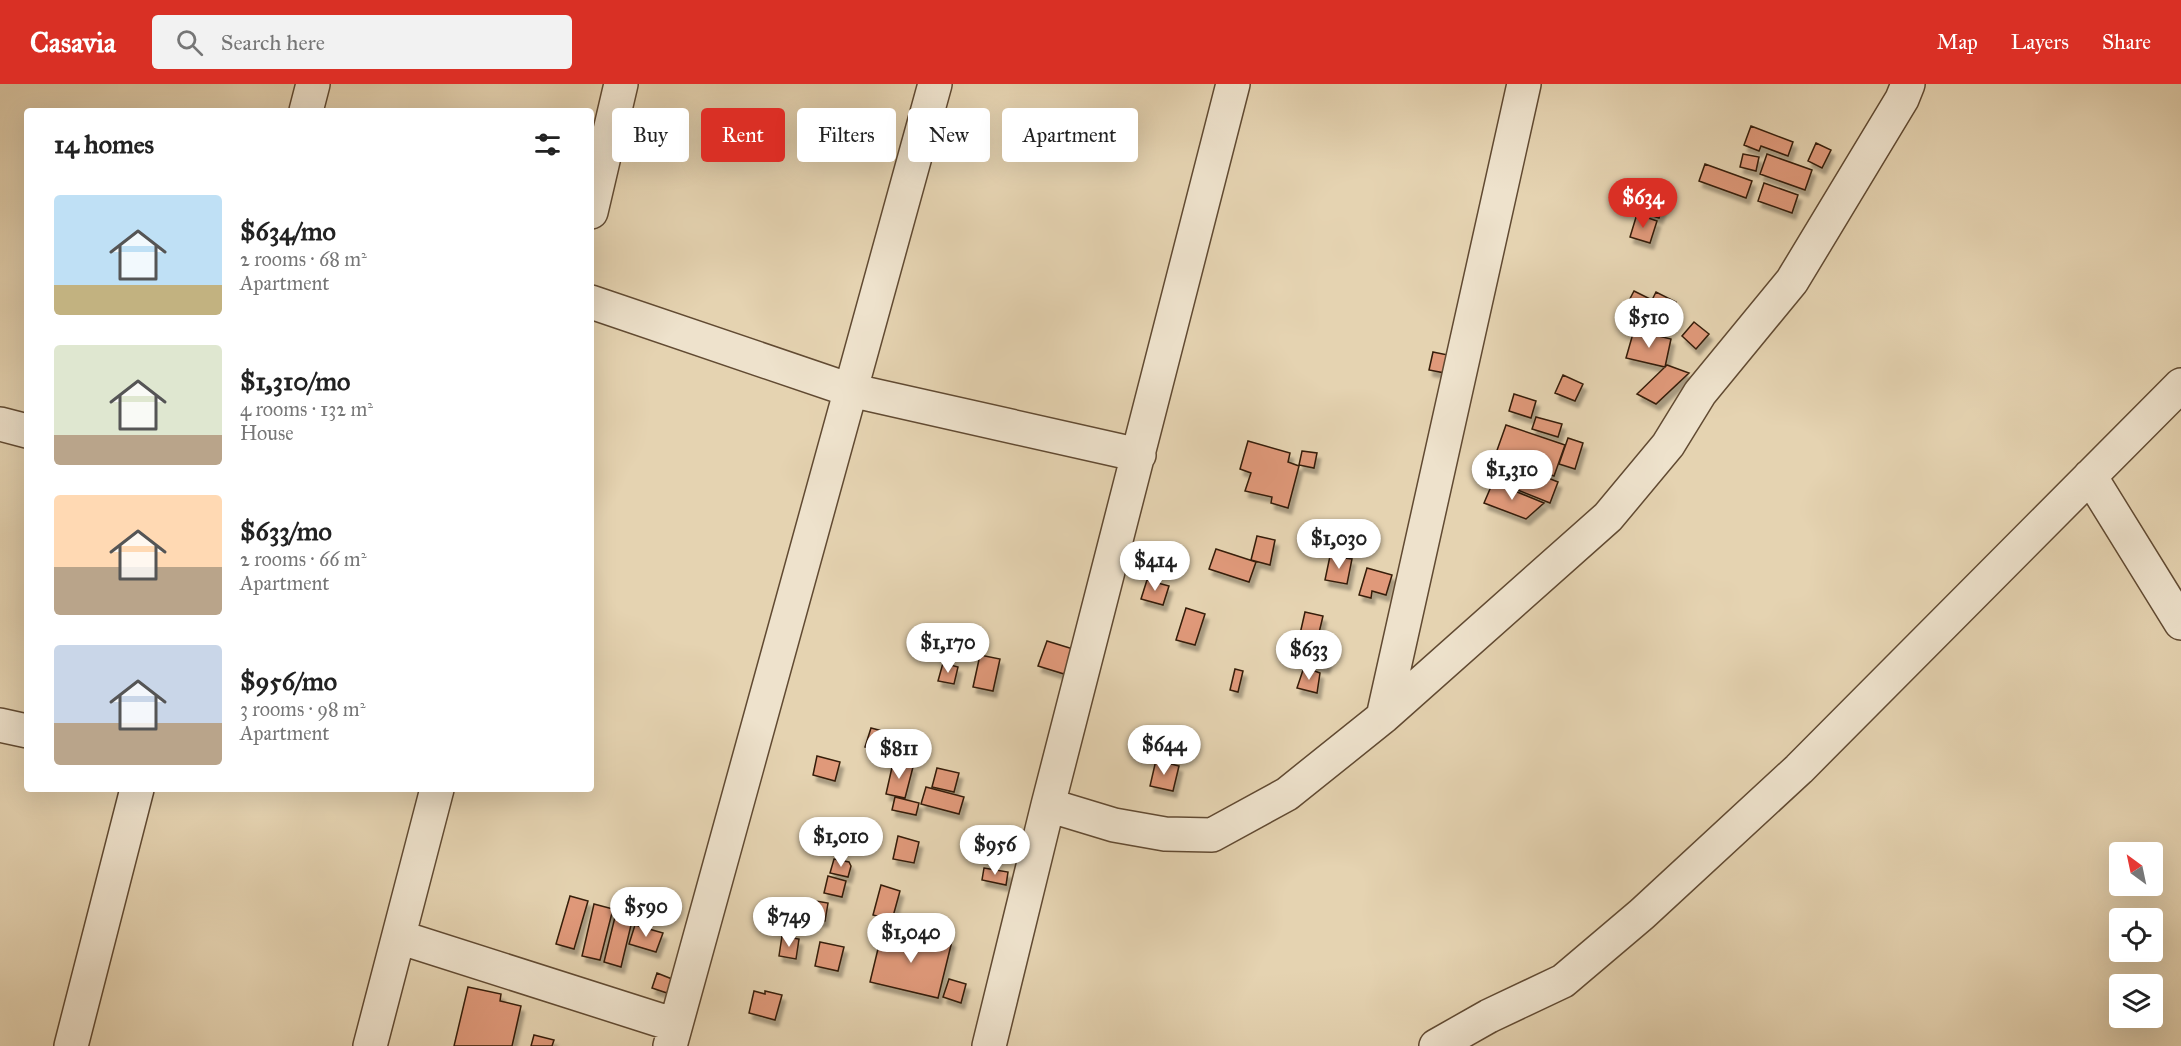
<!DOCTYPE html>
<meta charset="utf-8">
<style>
:root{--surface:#fff;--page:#f2f2f2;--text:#222;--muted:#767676;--accent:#d93025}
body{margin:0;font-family:"IM FELL Great Primer",serif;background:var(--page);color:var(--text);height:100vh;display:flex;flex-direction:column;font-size:22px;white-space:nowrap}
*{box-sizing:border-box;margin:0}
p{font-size:20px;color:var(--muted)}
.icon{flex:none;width:33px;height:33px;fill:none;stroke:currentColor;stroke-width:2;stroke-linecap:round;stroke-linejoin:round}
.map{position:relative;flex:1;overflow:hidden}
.side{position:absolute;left:24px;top:24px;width:570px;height:684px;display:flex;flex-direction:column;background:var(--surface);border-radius:6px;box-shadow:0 6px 24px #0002}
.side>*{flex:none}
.guide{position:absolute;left:612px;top:24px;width:570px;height:54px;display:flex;gap:12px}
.needle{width:39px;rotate:327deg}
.fabs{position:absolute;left:2109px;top:758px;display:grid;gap:12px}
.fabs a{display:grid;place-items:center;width:54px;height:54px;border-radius:6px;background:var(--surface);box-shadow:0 6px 24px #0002;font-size:30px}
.price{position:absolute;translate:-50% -51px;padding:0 14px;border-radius:21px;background:#fff;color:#222;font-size:20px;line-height:39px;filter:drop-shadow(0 2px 3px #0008)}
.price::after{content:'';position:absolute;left:50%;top:36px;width:18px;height:14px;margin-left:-9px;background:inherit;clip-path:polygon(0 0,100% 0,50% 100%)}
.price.current{background:var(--accent);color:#fff}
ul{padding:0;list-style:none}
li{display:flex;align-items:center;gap:18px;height:150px;padding:0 30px}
li span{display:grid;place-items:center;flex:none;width:168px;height:120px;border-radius:6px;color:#555}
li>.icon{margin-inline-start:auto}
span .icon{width:72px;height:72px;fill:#fffc;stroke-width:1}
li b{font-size:26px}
h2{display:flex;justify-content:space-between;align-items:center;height:72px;padding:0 30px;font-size:26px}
.pill{padding:0 21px;border-radius:6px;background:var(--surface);box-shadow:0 6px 24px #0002;font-size:21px;line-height:54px}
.pill.current{background:var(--accent);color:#fff}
header{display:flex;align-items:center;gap:36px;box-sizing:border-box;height:84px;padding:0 30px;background:var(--accent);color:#fff}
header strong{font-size:28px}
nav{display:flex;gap:33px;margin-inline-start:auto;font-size:21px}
.search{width:420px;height:54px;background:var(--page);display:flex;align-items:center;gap:15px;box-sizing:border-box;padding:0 21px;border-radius:6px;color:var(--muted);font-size:22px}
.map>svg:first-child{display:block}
.building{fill:#e0997a;stroke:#351d08;stroke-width:1.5;filter:url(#shadow)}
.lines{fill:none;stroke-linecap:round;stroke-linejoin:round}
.minor-casing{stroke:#614a32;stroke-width:36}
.minor{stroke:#eee2cc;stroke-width:33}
</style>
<header>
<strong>Casavia</strong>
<div class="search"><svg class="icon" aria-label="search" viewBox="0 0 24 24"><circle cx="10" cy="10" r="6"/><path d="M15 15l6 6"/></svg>Search here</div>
<nav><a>Map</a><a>Layers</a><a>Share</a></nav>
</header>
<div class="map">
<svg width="2181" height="962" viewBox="0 0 2181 962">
<defs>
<filter id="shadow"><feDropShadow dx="3.5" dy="6" stdDeviation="1.5" flood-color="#0004"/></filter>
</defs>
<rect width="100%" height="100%" fill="#e5d3b1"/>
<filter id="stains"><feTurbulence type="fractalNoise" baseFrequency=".00333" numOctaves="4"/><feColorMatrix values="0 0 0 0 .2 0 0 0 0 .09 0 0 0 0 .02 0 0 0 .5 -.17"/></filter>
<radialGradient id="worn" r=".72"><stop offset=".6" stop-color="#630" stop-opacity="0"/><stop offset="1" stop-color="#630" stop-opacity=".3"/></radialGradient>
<!-- building -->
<path class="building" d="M1751,42L1793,58L1788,72L1761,62L1759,67L1744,61Z
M1816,59L1831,66L1822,84L1808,77Z
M1743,70L1759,73L1756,87L1740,83Z
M1767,70L1812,86L1805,106L1760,90Z
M1705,80L1752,97L1746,114L1699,97Z
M1764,99L1798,111L1792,129L1758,117Z
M1647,100L1668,108L1659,134L1638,127Z
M1637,130L1657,137L1650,159L1630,153Z
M1634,207L1652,216L1656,208L1676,218L1661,249L1622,230Z
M1694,238L1709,250L1696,265L1682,252Z
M1634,246L1671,255L1665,283L1626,274Z
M1433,268L1448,271L1445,289L1429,286Z
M1667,281L1689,289L1656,320L1637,310Z
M1563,291L1583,300L1575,317L1555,309Z
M1514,310L1536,317L1531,334L1509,327Z
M1536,333L1562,340L1558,353L1532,345Z
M1506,341L1565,361L1554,392L1495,372Z
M1568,354L1583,359L1575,385L1559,380Z
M1248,357L1290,369L1288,378L1299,382L1288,424L1271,419L1272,413L1245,407L1251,389L1240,385Z
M1302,367L1317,369L1314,384L1299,381Z
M1496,373L1558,398L1550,419L1488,394Z
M1493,398L1544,419L1526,435L1484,419Z
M1257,452L1275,456L1270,481L1251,476Z
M1216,465L1256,478L1249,498L1209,485Z
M1330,472L1352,475L1347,500L1325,496Z
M1367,484L1392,491L1386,511L1372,507L1371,514L1359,511Z
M1147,496L1169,502L1163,521L1141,515Z
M1186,524L1205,530L1195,561L1176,556Z
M1305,528L1323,532L1318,553L1300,550Z
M1293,551L1332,561L1326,583L1286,573Z
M1047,557L1073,565L1064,590L1038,582Z
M980,571L1000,575L993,607L973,603Z
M943,579L958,583L954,600L938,597Z
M1304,583L1320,589L1317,609L1297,604Z
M1235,585L1243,587L1238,608L1230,606Z
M871,644L902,652L896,671L865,663Z
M817,672L840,678L835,697L813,691Z
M1156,676L1179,682L1173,707L1150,702Z
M893,679L913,683L905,714L886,710Z
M937,684L959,689L954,708L932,703Z
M926,703L964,713L959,730L921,720Z
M895,713L919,719L916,731L892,726Z
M828,734L844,738L837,766L821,761Z
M898,752L919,758L914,779L893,775Z
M834,775L849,778L851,782L848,793L830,789Z
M984,784L1008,788L1006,801L982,796Z
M828,792L846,797L842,813L824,809Z
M881,801L900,807L892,836L873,831Z
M570,812L588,817L574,865L556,860Z
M810,816L828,819L825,837L807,834Z
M594,820L613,825L600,876L582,872Z
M615,833L632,837L621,883L604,878Z
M884,840L900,844L894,865L915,870L920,850L952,857L938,914L870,898Z
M635,841L663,849L656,868L629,860Z
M782,852L799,855L796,875L779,872Z
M820,858L844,863L838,887L815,882Z
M657,889L672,895L667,909L652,904Z
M949,895L966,900L961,919L943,913Z
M468,903L501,910L500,917L521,922L512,962H454Z
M754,907L765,910V907L782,911L775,936L749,929Z
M534,951L554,956L552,962H531Z"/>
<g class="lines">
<!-- minor casing -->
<g class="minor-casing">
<path id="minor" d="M306,27L313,0
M591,128L621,0
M591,218L850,306L1139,371
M0,340L27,347
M2090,392L2181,539
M1383,633L1524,0
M0,641L27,647
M1048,721L1114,741L1165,750L1212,751L1287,710L1383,633L1608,433L1668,361L1700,309L1792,197L1902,15L1908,0
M399,853L675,941
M71,962L137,705
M370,962L437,705
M670,962L935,0
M989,962L1048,721L1233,0
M1436,962L1489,932L1563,897L1642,830L1799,685L2181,301"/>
</g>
<!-- minor -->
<use href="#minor" class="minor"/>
</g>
<rect width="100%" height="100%" filter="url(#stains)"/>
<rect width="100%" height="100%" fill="url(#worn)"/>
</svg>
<div class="fabs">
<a><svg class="needle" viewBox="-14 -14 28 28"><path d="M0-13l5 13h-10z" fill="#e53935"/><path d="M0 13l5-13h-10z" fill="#767676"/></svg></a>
<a><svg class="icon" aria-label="locate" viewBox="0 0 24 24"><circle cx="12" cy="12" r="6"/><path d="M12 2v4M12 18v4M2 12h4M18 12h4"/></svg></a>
<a><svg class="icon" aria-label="layers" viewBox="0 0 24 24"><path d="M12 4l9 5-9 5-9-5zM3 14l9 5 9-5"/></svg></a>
</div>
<b class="price current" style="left:1643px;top:145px">$634</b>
<b class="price" style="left:1649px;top:265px">$510</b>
<b class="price" style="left:1512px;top:417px">$1,310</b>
<b class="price" style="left:1339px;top:486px">$1,030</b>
<b class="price" style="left:1155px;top:508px">$414</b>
<b class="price" style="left:948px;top:590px">$1,170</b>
<b class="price" style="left:1309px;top:597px">$633</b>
<b class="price" style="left:1164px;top:692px">$644</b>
<b class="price" style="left:899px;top:696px">$811</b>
<b class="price" style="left:841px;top:784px">$1,010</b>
<b class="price" style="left:995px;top:792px">$956</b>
<b class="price" style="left:646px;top:854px">$590</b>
<b class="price" style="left:789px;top:864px">$749</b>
<b class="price" style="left:911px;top:880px">$1,040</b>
<div class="guide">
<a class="pill">Buy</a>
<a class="pill current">Rent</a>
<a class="pill">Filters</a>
<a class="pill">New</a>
<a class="pill">Apartment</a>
</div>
<section class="side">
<h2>14 homes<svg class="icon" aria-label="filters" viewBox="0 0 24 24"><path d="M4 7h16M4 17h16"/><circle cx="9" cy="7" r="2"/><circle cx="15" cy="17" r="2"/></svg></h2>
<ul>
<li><span style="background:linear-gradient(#bfe0f5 75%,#c2b280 0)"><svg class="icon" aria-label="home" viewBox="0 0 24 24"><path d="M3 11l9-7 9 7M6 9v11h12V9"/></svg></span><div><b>$634/mo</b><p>2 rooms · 68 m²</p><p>Apartment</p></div></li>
<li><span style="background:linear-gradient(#dfe7d0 75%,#b9a48a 0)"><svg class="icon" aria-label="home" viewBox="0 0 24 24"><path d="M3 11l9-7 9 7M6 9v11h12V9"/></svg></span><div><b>$1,310/mo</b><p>4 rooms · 132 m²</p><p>House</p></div></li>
<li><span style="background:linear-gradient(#ffd9b3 60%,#b9a48a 0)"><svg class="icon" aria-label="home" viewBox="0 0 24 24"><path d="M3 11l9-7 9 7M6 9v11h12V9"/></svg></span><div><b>$633/mo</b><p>2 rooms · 66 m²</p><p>Apartment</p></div></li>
<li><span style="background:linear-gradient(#c9d6e8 65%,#b9a48a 0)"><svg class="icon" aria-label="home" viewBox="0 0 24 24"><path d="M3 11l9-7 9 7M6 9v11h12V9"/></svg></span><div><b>$956/mo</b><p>3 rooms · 98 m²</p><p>Apartment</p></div></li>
</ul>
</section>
</div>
